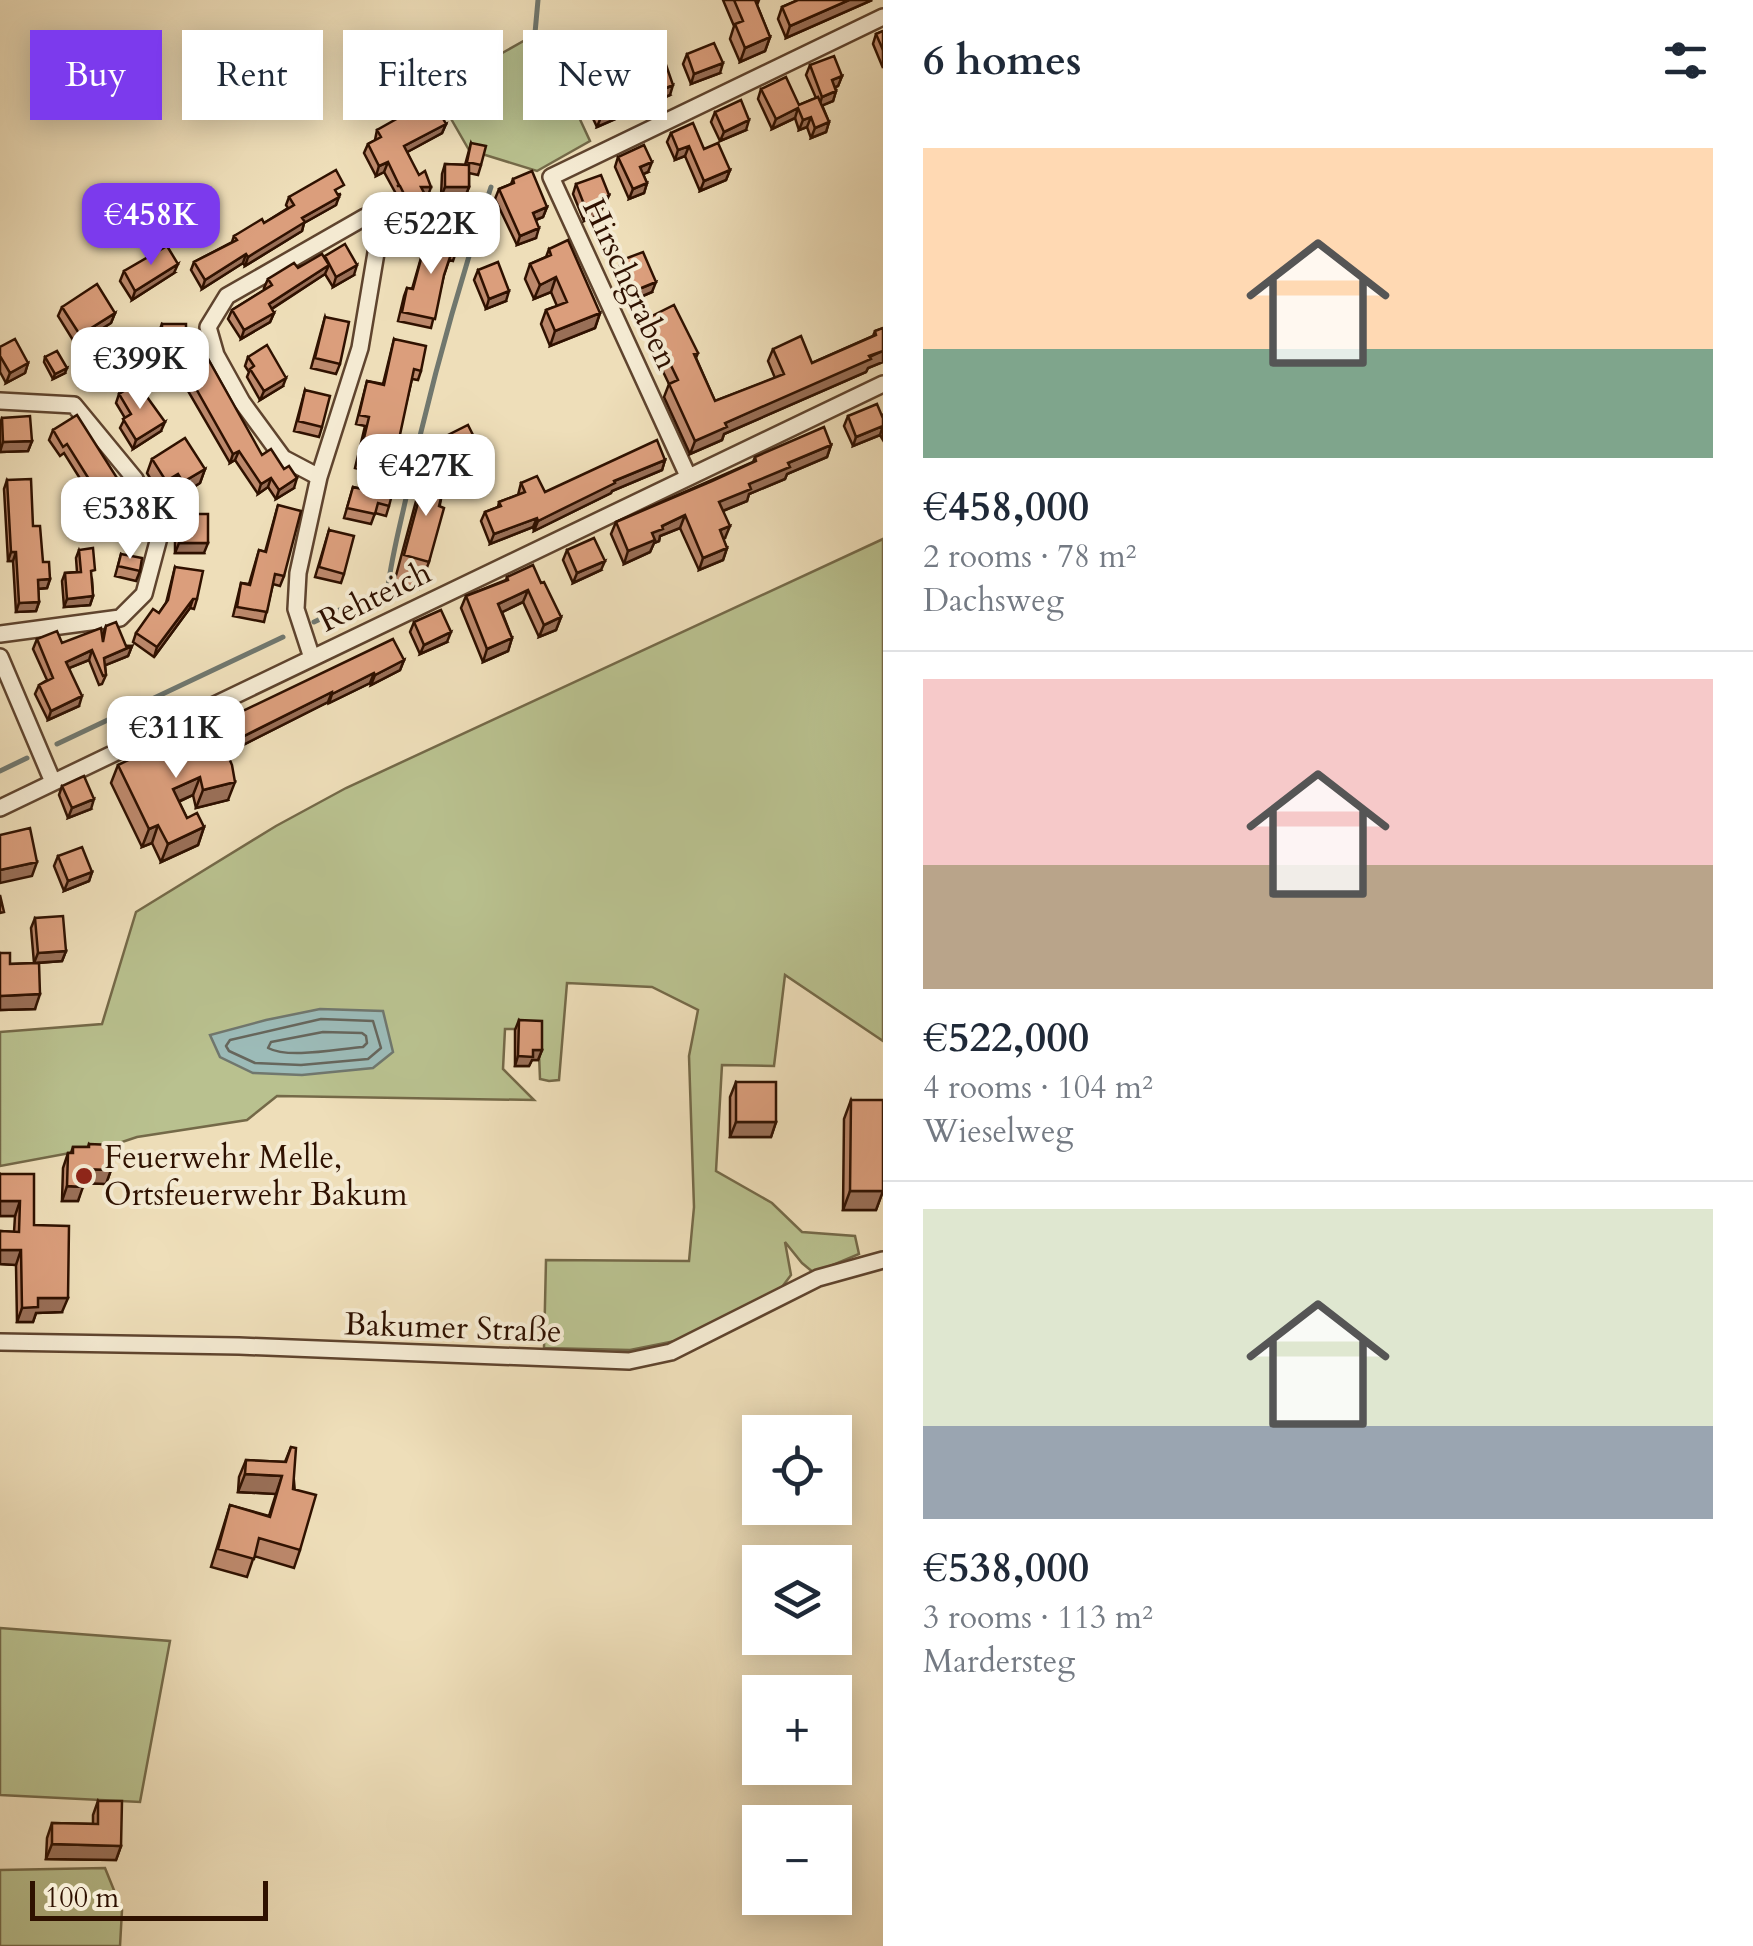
<!DOCTYPE html>
<meta charset="utf-8">
<style>
:root{--surface:#fff;--page:#f6f6f7;--text:#1f2937;--muted:#747a83;--line:#e0e1e3;--accent:#7c3aed}
body{margin:0;font-family:Cardo,serif;background:var(--page);color:var(--text);height:100vh;display:flex;flex-direction:column;font-size:38px;white-space:nowrap}
*{box-sizing:border-box;margin:0}
p{font-size:32px;color:var(--muted)}
.icon{flex:none;width:55px;height:55px;fill:none;stroke:currentColor;stroke-width:2;stroke-linecap:round;stroke-linejoin:round}
.map{position:relative;flex:1;overflow:hidden}
.panel{display:flex;flex-direction:column;background:var(--surface);width:870px}
.panel>*{flex:none}
.top-card{position:absolute;left:30px;top:30px;width:702px;height:90px;display:flex;gap:20px}
.fabs{position:absolute;left:742px;top:1415px;display:grid;gap:20px}
.fabs a{display:grid;place-items:center;width:110px;height:110px;border-radius:0px;background:var(--surface);box-shadow:0 5px 25px #0003;font-size:50px}
.scale{position:absolute;left:30px;bottom:25px;width:238px;box-sizing:border-box;padding-left:10px;border:5px solid #2f1100;border-top:0;font-size:28px;line-height:35px;white-space:nowrap;color:#2f1100;-webkit-text-stroke:8px #f4ead2;paint-order:stroke}
.price{position:absolute;translate:-50% -85px;padding:0 22px;border-radius:20px;background:#fff;color:#222;font-size:32px;line-height:65px;filter:drop-shadow(0 2px 5px #0008)}
.price::after{content:'';position:absolute;left:50%;top:60px;width:30px;height:22px;margin-left:-15px;background:inherit;clip-path:polygon(0 0,100% 0,50% 100%)}
.price.active{background:var(--accent);color:#fff}
ul{padding:0;list-style:none}
li{display:grid;align-content:center;gap:20px;height:530px;padding:0 40px}
li+li{border-top:2px solid var(--line)}
li span{display:grid;place-items:center;height:310px;border-radius:0px;color:#555}
li>.icon{margin-inline-start:auto}
span .icon{width:180px;height:180px;fill:#fffc;stroke-width:1}
li b{font-size:42px}
h2{display:flex;justify-content:space-between;align-items:center;height:120px;padding:0 40px;font-size:42px}
.pill{padding:0 35px;border-radius:0px;background:var(--surface);box-shadow:0 5px 25px #0003;font-size:35px;line-height:90px}
.pill.active{background:var(--accent);color:#fff}
main{display:flex;flex:1;min-height:0}
.map>svg:first-child{display:block}
.green{fill:#b9c18f;stroke:#746948;stroke-width:2.5}
.water{fill:#9cbbb8;stroke:#70776e;stroke-width:2.5}
.lines{fill:none;stroke-linecap:round;stroke-linejoin:round}
.shore{stroke:#66665c;stroke-width:2.5}
.stream{stroke:#70776e;stroke-width:5}
.minor-casing{stroke:#5f442e;stroke-width:20}
.minor{stroke:#f4ead2;stroke-width:15}
.wall{fill:#bc886b;stroke:#2f1100;stroke-width:2.5}
.shaded-wall{fill:#996f57;stroke:#2f1100;stroke-width:2.5}
.building{fill:#db9e7c;stroke:#2f1100;stroke-width:2.5}
.poi-dot{fill:#8f2418;stroke:#f4ead2;stroke-width:4}
.labels{text-anchor:middle;dominant-baseline:central;stroke-width:8;stroke-linejoin:round;paint-order:stroke}
.street-label{font-size:32px;fill:#2f1100;stroke:#f4ead2}
.poi-label{font-size:32px;fill:#2f1100;stroke:#f4ead2;text-anchor:start}
</style>
<main>
<div class="map">
<svg width="883" height="1946" viewBox="0 0 883 1946">
<rect width="100%" height="100%" fill="#eedeb9"/>
<filter id="stains"><feTurbulence type="fractalNoise" baseFrequency=".002" numOctaves="4"/><feColorMatrix values="0 0 0 0 .2 0 0 0 0 .09 0 0 0 0 .02 0 0 0 .5 -.17"/></filter>
<radialGradient id="worn" r=".72"><stop offset=".6" stop-color="#630" stop-opacity="0"/><stop offset="1" stop-color="#630" stop-opacity=".3"/></radialGradient>
<!-- green -->
<path class="green" d="M527,39L545,44L590,141L537,171L469,150L435,91Z
M883,539V1041L785,975L774,1066L722,1065L716,1171L772,1203L802,1232L855,1236L859,1254L814,1273L802,1263L785,1242L791,1275L782,1287L680,1340L630,1350L544,1348L546,1260L689,1261L694,1207L689,1056L698,1010L652,987L567,983L559,1080L549,1081L540,1079L538,1029H505L503,1069L534,1100L277,1096L247,1120L137,1137L113,1145L0,1166V1032L102,1024L136,912L276,826L346,788Z
M0,1628L170,1641L140,1802L0,1795Z
M105,1868L122,1910L120,1946H0V1870Z"/>
<!-- water -->
<path class="water" d="M320,1009L383,1011L393,1052L373,1068L302,1075L253,1073L220,1057L210,1035L266,1020Z"/>
<g class="lines">
<!-- shore -->
<path class="shore" d="M321,1019L373,1021L381,1048L368,1059L301,1065L255,1063L229,1051L226,1046L230,1040Z
M323,1032L362,1033L366,1036L367,1043L363,1047C337,1049 289,1059 268,1048L271,1042Z"/>
<!-- stream -->
<path class="stream" d="M535,33L538,0
M314,622L388,587C392,554 401,522 408,489C430,387 458,287 491,187
M57,744L283,637
M0,771L27,758"/>
<!-- minor casing -->
<g class="minor-casing">
<path id="minor" d="M0,401L74,405L135,479L160,534L144,594L120,618L0,634
M688,476L551,177L883,17
M0,657L53,782
M312,658L296,609L298,573L319,477L360,348L379,235L365,217L227,296L208,327L216,355L242,402L283,458L319,477
M0,808L883,384
M0,1342L239,1346L629,1361L671,1352L818,1278L883,1260"/>
</g>
<!-- minor -->
<use href="#minor" class="minor"/>
</g>
<!-- wall -->
<path class="wall" d="M723,0H759L757,5L770,37L765,51L740,62L730,39L734,26Z
M798,0H872L786,38L778,19L782,7Z
M883,31V68L873,44L876,34Z
M687,54L720,73L691,84L683,64Z
M810,65L842,76L838,86L835,87L836,91L833,101L822,105L829,122L826,132L811,138L807,127L799,130L795,118L772,129L758,99L761,89L799,105L816,98L806,75Z
M628,67L670,95L597,127L589,110L593,100L628,85L624,77Z
M715,112L746,130L720,141L711,122Z
M446,124L442,133L407,152L430,204L427,214L406,224L395,204L398,197L393,196L395,192L384,172L376,176L364,153L368,144L375,140L377,130Z
M671,133L704,149L730,170L726,180L700,191L685,156L675,160L667,142Z
M471,143L481,165L478,175L469,173V187L465,197H441L442,174L445,164L465,165Z
M618,157L648,172L643,174L647,183L644,193L629,199L615,167Z
M513,179L547,207L543,217L536,220V238L517,245L495,199L499,189L511,184Z
M576,184L609,195L599,215L584,221L573,194Z
M341,194L338,195L336,205L304,223L302,231L245,266L243,263L202,289L191,270L194,262L232,242L234,236L264,223L288,208L286,205L289,197Z
M444,221L456,252L453,261L449,260L444,275L431,328L398,321L404,296L407,288L412,289L425,244L437,247Z
M549,249L600,313L595,328L550,346L541,324L546,310L557,306L551,292L534,299L525,279L530,264L546,257Z
M324,257L354,275L333,287L325,274L272,309L274,313L270,322L241,339L228,319L232,310L266,289L264,288L268,279Z
M622,260L652,292L631,301L618,270Z
M478,270L506,301L486,309L474,280Z
M124,271L174,273L132,300L120,281Z
M62,307L115,313L111,323L76,345L58,316Z
M325,317L340,364L336,374L311,368Z
M648,318L698,353L696,358L715,401L775,378L768,361L773,349L812,363L873,336L875,331L883,328V362L868,368L866,372L724,434L722,440L690,454L664,397L669,384L643,330Z
M162,324L186,346L183,356H158V334Z
M394,339L421,371L418,380L412,379L394,454L386,452L380,474L355,468L365,426L356,424L367,381L383,384Z
M0,347L28,363L25,373L6,383L0,372Z
M106,354L138,377L119,389L103,363Z
M45,357L65,373L53,379L44,362Z
M248,357L283,386L260,400L247,377L249,372L245,366Z
M185,369L262,455L294,488L276,499L268,487L258,494L235,460L230,463L181,379Z
M305,390L322,427L319,437L294,431Z
M119,394L161,431L133,449L120,428L125,418L116,403Z
M883,415V440L880,435L853,446L844,426L848,416Z
M2,418L32,441L28,451L0,452V423Z
M53,430L122,486L140,506L137,515L110,532H105L88,505L91,496L64,453L60,456L49,440Z
M430,444L479,472L456,483L451,475L445,478L429,562L419,589L394,583L416,501L426,473L433,475L425,459Z
M831,445L827,457L787,474L785,479L749,494L747,501L723,511L725,538L723,539L727,548L723,560L699,570L680,528L660,536L659,541L654,543L650,552L624,564L611,534L616,522L753,462L755,457Z
M152,459L205,469L200,483L178,497L173,488L161,496L147,473Z
M665,460L662,470L612,491L611,493L534,531L533,527L490,544L481,521L485,512L498,507L499,502L518,495L521,483L545,492Z
M7,480L33,526L43,562L50,579L47,588L38,589L39,602L36,611L16,612L13,561H8L4,489Z
M378,483L389,506L386,516L375,513L371,524L344,518L353,487L374,492Z
M278,505L284,576L280,586L273,584L264,622L233,616L241,583L249,584L259,550L265,552Z
M179,514L204,553H175V524Z
M329,530L344,574L341,583L315,577Z
M79,550L92,579L93,596L90,605L64,607L62,581L65,573L77,572L76,558Z
M567,550L601,570L573,583L563,560Z
M121,554L140,571L136,581L115,576Z
M175,567L197,599L194,609L190,608L154,657L133,642L136,633L159,613L166,603Z
M507,577L541,583L561,617L556,630L539,637L523,602L502,612L512,638L508,651L483,662L461,608L466,596L506,580Z
M414,622L447,642L420,654L410,632Z
M106,626L126,646H132L128,656L105,665L106,675L102,684L99,685L89,660L69,668L79,706L48,720L35,694L39,685L47,680L33,649L37,639L62,643L102,637Z
M404,660L400,670L371,685L370,683L329,703L328,702L237,748L226,727L230,717Z
M182,744L228,800L196,808L193,795L179,802L187,818L204,827L198,845L161,862L152,843L142,847L111,783L118,765Z
M62,786L91,809L68,818L59,795Z
M58,856L92,872L89,881L64,891L54,866Z
M35,918L66,951L62,961L38,963L35,1009L0,1010V953L10,964L34,963L31,928Z
M519,1020L542,1050L538,1060H532L529,1066H515V1030Z
M736,1082L776,1122L771,1137H730V1097Z
M851,1100L883,1191L876,1210H843L844,1119Z
M89,1144L111,1170L106,1184L83,1183L78,1201H62L63,1168L68,1153H71L73,1147H88Z
M0,1174L34,1225L62,1312L36,1313L33,1322H17L16,1265L0,1264V1231L14,1232L15,1216H0Z
M291,1447L300,1550L294,1568L254,1556L247,1577L211,1567L230,1505L269,1516L276,1494L238,1492L239,1477L246,1460L285,1462Z
M98,1801L121,1846L116,1860L46,1859L47,1838L52,1823L93,1824V1815Z"/>
<!-- shaded-wall -->
<path class="shaded-wall" d="M849,0H872L786,38L790,26Z
M770,37L765,51L740,62L745,48Z
M723,63L720,73L691,84L694,74Z
M842,76L838,86L828,90L832,80Z
M673,85L670,95L597,127L601,117Z
M836,91L833,101L819,107L822,97Z
M798,108L795,118L772,129L776,119Z
M811,117L807,127L799,130L803,120Z
M749,120L746,130L720,141L724,132Z
M829,122L826,132L811,138L815,128Z
M446,124L442,133L400,156L404,146Z
M689,146L685,156L675,160L678,150Z
M388,162L384,172L376,176L379,166Z
M652,162L648,172L637,177L640,167Z
M730,170L726,180L700,191L704,181Z
M647,183L644,193L629,199L633,189Z
M421,187H431L428,196H418Z
M445,187H469L465,197H441Z
M609,195L605,205L596,208L600,198Z
M339,197L336,205L304,223L302,231L245,266L248,257L302,218Z
M430,204L427,214L406,224L410,215Z
M603,206L599,215L584,221L587,212Z
M547,207L543,217L530,222L533,213Z
M539,228L536,238L517,245L520,236Z
M246,254L243,263L202,289L205,280Z
M178,264L174,273L132,300L135,291Z
M329,265L325,274L265,313L269,304Z
M357,265L354,275L333,287L336,277Z
M556,277L551,292L534,299L540,285Z
M656,282L652,292L631,301L634,291Z
M509,291L506,301L486,309L489,299Z
M115,313L111,323L76,345L80,335Z
M274,313L270,322L241,339L244,330Z
M600,313L595,328L550,346L555,331Z
M162,346H186L183,356H158Z
M883,351V362L868,368L866,372L724,434L722,440L690,454L695,441L725,423Z
M28,363L25,373L6,383L10,373Z
M67,368L65,373L53,379L55,374Z
M141,368L138,377L119,389L123,379Z
M286,378L283,386L260,400L264,391Z
M165,422L161,431L133,449L136,440Z
M883,426L880,435L853,446L856,437Z
M32,441L28,451L0,452L3,442Z
M831,445L827,457L787,474L785,479L749,494L747,501L715,514L719,502L749,484L788,463Z
M239,451L235,460L230,463L233,454Z
M484,457L479,472L456,483L461,469Z
M457,460L451,475L437,482L442,468Z
M665,460L662,470L612,491L611,493L534,531L538,521L614,481Z
M205,469L200,483L178,497L183,482Z
M178,474L173,488L161,496L166,481Z
M271,478L268,487L258,494L261,484Z
M297,478L294,488L276,499L279,490Z
M140,506L137,515L110,532H105L109,523Z
M685,515L680,528L660,536L659,541L654,543L650,552L624,564L628,551L662,526Z
M537,518L533,527L490,544L494,534Z
M730,526L725,538L715,542L720,530Z
M179,543H208L204,553H175Z
M727,548L723,560L699,570L703,558Z
M11,552H16L13,561H8Z
M605,561L601,570L573,583L577,573Z
M50,579L47,588L35,589L38,580Z
M528,590L523,602L494,616L498,604Z
M93,596L90,605L64,607L67,599Z
M193,599L190,608L154,657L157,647Z
M39,602L36,611L16,612L19,603Z
M561,617L556,630L539,637L544,625Z
M451,632L447,642L420,654L424,645Z
M512,638L508,651L483,662L487,649Z
M132,646L128,656L101,667L104,658Z
M92,650L89,660L62,671L66,662Z
M404,660L400,670L371,685L375,675Z
M374,673L370,683L329,703L332,694Z
M332,692L328,702L237,748L240,738Z
M82,696L79,706L48,720L51,711Z
M200,777L193,795L166,807L173,789Z
M235,782L228,800L196,808L203,790Z
M94,799L91,809L68,818L72,808Z
M158,825L152,843L142,847L149,829Z
M204,827L198,845L161,862L168,844Z
M37,862L32,876L0,883V870Z
M92,872L89,881L64,891L68,881Z
M66,951L62,961L34,963L38,953Z
M40,994L35,1009L0,1010V996Z
M533,1050H542L538,1060H532L529,1066H515L518,1056Z
M736,1122H776L771,1137H730Z
M83,1169L111,1170L106,1184L78,1183Z
M67,1186L83,1187L78,1201H62Z
M850,1191H883L876,1210H843Z
M0,1201H20L15,1216H0Z
M0,1250H21L16,1265L0,1264Z
M38,1298H68L62,1312L36,1313L33,1322H17L22,1308Z
M245,1474L282,1476L276,1494L238,1492Z
M52,1844L121,1846L116,1860L46,1859Z"/>
<!-- building -->
<path class="building" d="M734,0H755L770,37L745,48L735,24L743,21Z
M798,0H849L790,26L782,7Z
M883,31V50L876,34Z
M714,43L723,63L694,74L687,54Z
M834,56L842,76L832,80L836,91L822,97L810,65Z
M646,59L650,68L665,62L673,85L601,117L593,100L635,82L628,67Z
M786,77L799,105L818,97L829,122L815,128L811,117L803,120L798,108L776,119L761,89Z
M432,99L446,124L404,146L419,175L425,171L431,187H421L430,204L410,215L399,194L403,192L400,186H397L399,185L388,162L379,166L368,144L381,137L377,130Z
M741,100L749,120L724,132L715,112Z
M693,123L704,149L718,143L730,170L704,181L689,146L678,150L671,133Z
M471,143L486,146L481,165L467,162Z
M644,145L652,162L640,167L647,183L633,189L618,157Z
M445,164L469,165V187H445Z
M336,170L344,185L335,190L339,197L302,218L305,222L248,257L246,254L205,280L194,262L237,240L234,236L262,219L264,223L294,205L289,197Z
M532,171L547,207L533,213L539,228L520,236L499,189L514,183L513,179Z
M601,175L609,195L600,198L603,206L587,212L576,184Z
M444,221L448,231L460,234L456,252L452,251L444,275L435,319L402,312L407,288L413,289L425,244L438,247Z
M568,240L600,313L555,331L546,310L567,302L556,277L540,285L530,264L551,255L549,249Z
M345,244L357,265L336,277L325,256Z
M167,246L178,264L135,291L124,271Z
M643,252L656,282L634,291L622,260Z
M322,254L329,265L269,304L274,313L244,330L232,310L272,285L268,279L294,263L298,268Z
M498,262L509,291L489,299L478,270Z
M97,284L115,313L80,335L62,307Z
M674,305L698,353L694,354L715,401L784,374L773,349L801,336L812,363L876,335L875,331L883,328V351L869,356L871,359L725,423L727,427L695,441L669,384L678,380L648,318Z
M325,317L349,322L340,364L315,358Z
M162,324H186V346H162Z
M15,339L28,363L10,373L0,356V347Z
M394,339L426,346L421,371L414,369L398,444L389,442L383,465L359,459L369,417L359,415L367,381L384,385Z
M125,342L141,368L123,379L106,354Z
M267,345L286,378L264,391L250,369L254,366L248,357Z
M57,351L67,368L55,374L45,357Z
M207,357L262,455L271,449L284,469L289,466L297,478L279,490L271,478L261,484L239,451L233,454L185,369Z
M137,383L165,422L136,440L123,419L131,414L119,394Z
M305,390L330,396L322,427L298,421Z
M877,404L882,416L883,415V426L856,437L848,416Z
M77,415L122,486L126,484L140,506L114,523H109L91,496L97,492L67,444L63,447L53,430Z
M30,416L32,441L3,442L2,418Z
M468,425L484,457L461,469L457,460L442,468L430,444Z
M824,427L831,445L788,463L790,467L749,484L751,489L719,502L730,526L720,530L727,548L703,558L685,515L662,526L663,529L652,533L655,540L628,551L616,522L712,481L756,461L755,457Z
M185,438L205,469L183,482L178,474L166,481L152,459Z
M657,440L665,460L614,481L615,483L538,521L537,518L494,534L485,512L501,506L499,502L525,492L521,483L537,476L545,492Z
M426,473L446,478L439,506L444,508L429,562L404,555Z
M31,479L33,526H40L43,562H49L50,579L38,580L39,602L19,603L16,552H11L7,480Z
M378,483L394,487L389,506L378,503L375,514L347,508L353,487L375,492Z
M278,505L301,511L284,576L275,574L267,612L237,607L241,583L250,585L259,550L266,552Z
M179,514H208V543H179Z
M329,530L354,536L344,574L319,567Z
M594,538L605,561L577,573L567,550Z
M93,548L95,570L91,571L93,596L67,599L65,573L81,572L79,550Z
M121,554L142,558L140,571L118,566Z
M533,565L541,583L544,582L561,617L544,625L528,590L498,604L512,638L487,649L466,596L508,580L507,577Z
M175,567L203,571L197,599H193L157,647L136,633L153,609L159,613L168,600Z
M441,610L451,632L424,645L414,622Z
M116,622L126,646H132L104,658L106,675L103,676L92,650L66,662L82,696L51,711L39,685L53,678L37,639L57,631L62,643L101,628L103,642L106,626Z
M393,639L404,660L375,675L374,673L332,694V692L240,738L230,717Z
M217,731L232,765L235,782L203,790L200,777L173,789L187,818L197,813L204,827L168,844L158,825L149,829L118,765L178,736L182,744Z
M84,776L94,799L72,808L62,786Z
M30,828L37,862L0,870V835Z
M82,847L92,872L68,881L58,856Z
M0,895L4,912L0,913Z
M63,916L66,951L38,953L35,918Z
M0,953H10V964L39,963L40,994L0,996Z
M519,1020L542,1021V1050H533V1057L518,1056Z
M736,1082H776V1122H736Z
M851,1100H883V1191H850Z
M89,1144L112,1145L111,1170L83,1169V1187L67,1186L68,1153H73V1147H89Z
M0,1174H34V1225L69,1226L68,1298H38V1307L22,1308L21,1250H0V1231L19,1232L20,1201H0Z
M291,1447L296,1448L293,1489L316,1495L300,1550L259,1538L254,1559L218,1549L230,1505L270,1517L282,1476L245,1474L246,1460L286,1462Z
M98,1801H122L121,1846L52,1844V1823L98,1824Z"/>
<!-- markers -->
<circle class="poi-dot" cx="84" cy="1176" r="10"/>
<g class="labels">
<!-- street labels -->
<g class="street-label">
<text transform="translate(630 284) rotate(65)">Hirschgraben</text>
<text transform="translate(375 597) rotate(-26)">Rehteich</text>
<text transform="translate(453 1328) rotate(2)">Bakumer Straße</text>
</g>
<!-- poi labels -->
<g class="poi-label">
<text x="104" y="1158">Feuerwehr Melle,<tspan x="104" dy="37">Ortsfeuerwehr Bakum</tspan></text>
</g>
</g>
<rect width="100%" height="100%" filter="url(#stains)"/>
<rect width="100%" height="100%" fill="url(#worn)"/>
</svg>
<div class="fabs">
<a><svg class="icon" aria-label="locate" viewBox="0 0 24 24"><circle cx="12" cy="12" r="6"/><path d="M12 2v4M12 18v4M2 12h4M18 12h4"/></svg></a>
<a><svg class="icon" aria-label="layers" viewBox="0 0 24 24"><path d="M12 4l9 5-9 5-9-5zM3 14l9 5 9-5"/></svg></a>
<a>+</a>
<a>−</a>
</div>
<div class="scale">100 m</div>
<b class="price active" style="left:151px;top:268px">€458K</b>
<b class="price" style="left:431px;top:277px">€522K</b>
<b class="price" style="left:140px;top:412px">€399K</b>
<b class="price" style="left:426px;top:519px">€427K</b>
<b class="price" style="left:130px;top:562px">€538K</b>
<b class="price" style="left:176px;top:781px">€311K</b>
<div class="top-card">
<a class="pill active">Buy</a>
<a class="pill">Rent</a>
<a class="pill">Filters</a>
<a class="pill">New</a>
</div>
</div>
<section class="panel">
<h2>6 homes<svg class="icon" aria-label="filters" viewBox="0 0 24 24"><path d="M4 7h16M4 17h16"/><circle cx="9" cy="7" r="2"/><circle cx="15" cy="17" r="2"/></svg></h2>
<ul>
<li><span style="background:linear-gradient(#ffd9b3 65%,#7fa58c 0)"><svg class="icon" aria-label="home" viewBox="0 0 24 24"><path d="M3 11l9-7 9 7M6 9v11h12V9"/></svg></span><div><b>€458,000</b><p>2 rooms · 78 m²</p><p>Dachsweg</p></div></li>
<li><span style="background:linear-gradient(#f6c9c9 60%,#b9a48a 0)"><svg class="icon" aria-label="home" viewBox="0 0 24 24"><path d="M3 11l9-7 9 7M6 9v11h12V9"/></svg></span><div><b>€522,000</b><p>4 rooms · 104 m²</p><p>Wieselweg</p></div></li>
<li><span style="background:linear-gradient(#dfe7d0 70%,#9aa5b1 0)"><svg class="icon" aria-label="home" viewBox="0 0 24 24"><path d="M3 11l9-7 9 7M6 9v11h12V9"/></svg></span><div><b>€538,000</b><p>3 rooms · 113 m²</p><p>Mardersteg</p></div></li>
</ul>
</section>
</main>
